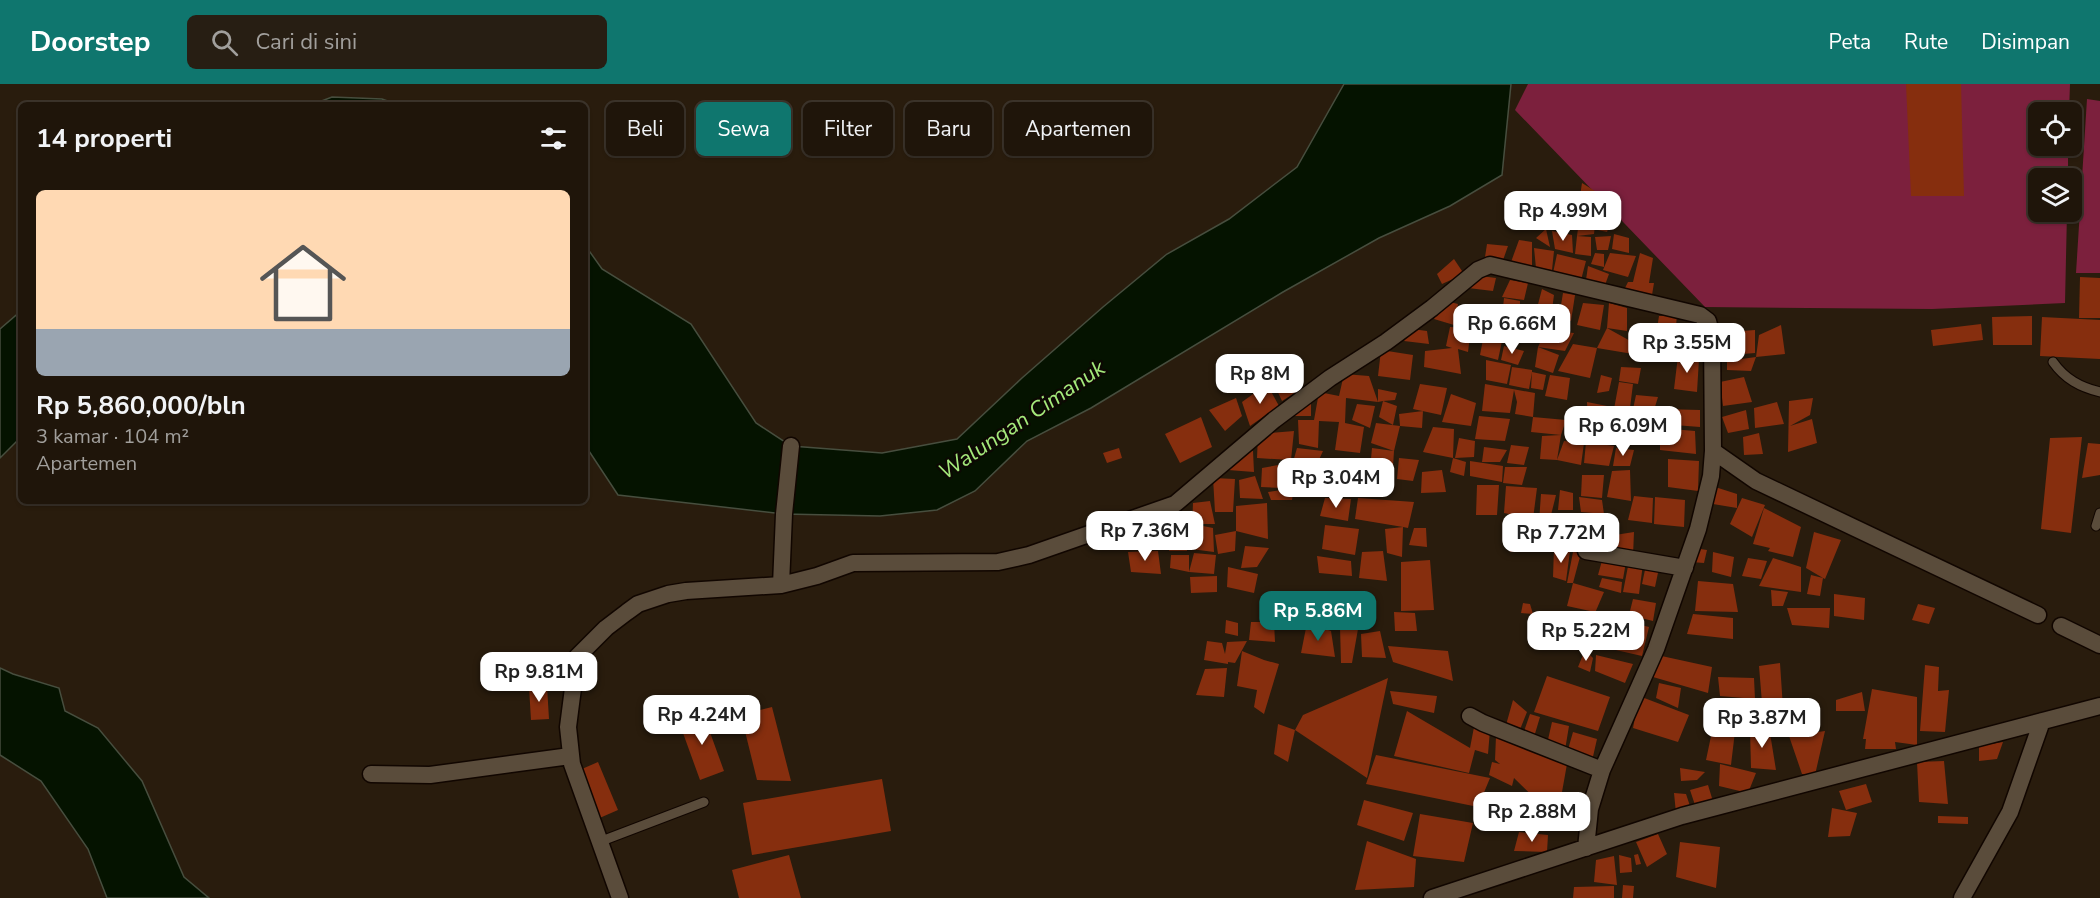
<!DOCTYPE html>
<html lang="id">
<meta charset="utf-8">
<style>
:root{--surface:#1f150a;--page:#271e13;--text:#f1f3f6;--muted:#a19f9c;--line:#3c342b;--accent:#0f766e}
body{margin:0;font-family:"Nunito Sans",sans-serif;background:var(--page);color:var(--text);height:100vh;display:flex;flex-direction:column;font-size:22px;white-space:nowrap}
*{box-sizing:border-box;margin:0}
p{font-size:20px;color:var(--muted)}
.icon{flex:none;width:33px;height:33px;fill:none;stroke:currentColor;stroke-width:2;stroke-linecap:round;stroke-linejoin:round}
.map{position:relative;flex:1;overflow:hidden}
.sheet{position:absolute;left:18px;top:18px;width:570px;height:402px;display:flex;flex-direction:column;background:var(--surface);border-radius:9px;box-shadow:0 2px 4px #0004,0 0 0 2px var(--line)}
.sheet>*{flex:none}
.hud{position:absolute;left:606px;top:18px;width:570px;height:54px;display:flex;gap:12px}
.controls{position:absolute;left:2028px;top:18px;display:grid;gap:12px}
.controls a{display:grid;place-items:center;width:54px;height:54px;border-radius:9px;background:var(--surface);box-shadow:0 2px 4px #0004,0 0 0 2px var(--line);font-size:30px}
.price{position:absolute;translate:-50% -51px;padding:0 14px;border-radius:12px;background:#fff;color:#222;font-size:20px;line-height:39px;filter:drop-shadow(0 2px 3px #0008)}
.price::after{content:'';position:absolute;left:50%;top:36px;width:18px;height:14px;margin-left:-9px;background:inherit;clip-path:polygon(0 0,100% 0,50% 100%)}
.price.selected{background:var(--accent);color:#fff}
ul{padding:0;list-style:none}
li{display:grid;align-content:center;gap:12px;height:318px;padding:0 18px}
li span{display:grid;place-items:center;height:186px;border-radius:9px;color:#555}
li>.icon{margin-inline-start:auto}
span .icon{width:108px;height:108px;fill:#fffc;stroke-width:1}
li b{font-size:26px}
h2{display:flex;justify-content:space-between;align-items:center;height:72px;padding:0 18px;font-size:26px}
.chip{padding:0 21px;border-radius:9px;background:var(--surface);box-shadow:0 2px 4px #0004,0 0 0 2px var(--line);font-size:21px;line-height:54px}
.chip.selected{background:var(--accent);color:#fff}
header{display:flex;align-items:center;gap:36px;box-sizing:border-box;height:84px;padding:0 30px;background:var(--accent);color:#fff}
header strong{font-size:28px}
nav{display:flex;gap:33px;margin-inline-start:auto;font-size:21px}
.search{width:420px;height:54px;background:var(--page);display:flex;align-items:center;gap:15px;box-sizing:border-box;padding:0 21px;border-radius:9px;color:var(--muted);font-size:22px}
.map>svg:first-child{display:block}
.forest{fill:#7c203d}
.water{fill:#051300;stroke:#474e3e;stroke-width:1.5}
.building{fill:#862e0e}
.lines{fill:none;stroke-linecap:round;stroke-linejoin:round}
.service-casing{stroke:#110600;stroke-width:11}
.minor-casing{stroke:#110600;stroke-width:19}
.service{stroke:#5a4c3b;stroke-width:9}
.minor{stroke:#5a4c3b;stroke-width:16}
.labels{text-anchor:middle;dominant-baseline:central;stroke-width:4.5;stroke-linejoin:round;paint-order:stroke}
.water-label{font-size:22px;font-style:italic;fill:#a4e97b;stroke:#0d0803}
</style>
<header>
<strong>Doorstep</strong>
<div class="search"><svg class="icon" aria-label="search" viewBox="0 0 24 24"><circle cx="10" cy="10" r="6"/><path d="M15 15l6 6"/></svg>Cari di sini</div>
<nav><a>Peta</a><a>Rute</a><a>Disimpan</a></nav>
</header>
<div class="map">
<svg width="2100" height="814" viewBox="0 0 2100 814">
<rect width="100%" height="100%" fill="#291c0d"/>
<!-- forest -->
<path class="forest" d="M1528,0H2070L2069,28H2038V62H2068V94H2038V128H2067L2065,219L1932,225L1705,223L1515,26Z
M2087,15L2100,17V189H2076Z"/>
<!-- water -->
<path class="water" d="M1344,0H1511L1502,91L1450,122L1379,154L1283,208L1091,324L1027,357L975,407L937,426L880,432L784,430L618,411L585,361V161L602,185L691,240L756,339L791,362L882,369L957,355L1022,294L1103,223L1167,170L1229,135L1297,83Z
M332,13L382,15L399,21H311Z
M21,227V353L0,374V245Z
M0,584L13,590L59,604L65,627L98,644L142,697L184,793L209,814H107L88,765L41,697L0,671Z"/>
<!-- building -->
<path class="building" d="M1906,0H1961L1964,112H1911Z
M1582,99L1603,112L1596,132L1578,125Z
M1602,123L1614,129L1607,148L1598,146Z
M1580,130L1596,132L1594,150L1577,152L1591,153V172L1575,170L1577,152Z
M1546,145L1550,163L1536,154Z
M1552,147L1572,151L1573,169L1555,165Z
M1614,150L1629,154V169L1612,165Z
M1611,152L1608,166H1597L1595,153Z
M1519,156L1532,158V182L1511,178Z
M1487,160L1508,162L1502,179L1485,173Z
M1534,164L1554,167L1552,186L1536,184Z
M1595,169L1604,170V183L1591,180Z
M1610,169L1636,172L1628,193L1603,186Z
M1640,169L1653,174L1649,199H1654L1652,211L1624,206L1628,198H1633Z
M1557,170L1586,177L1581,196L1553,189Z
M1454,175L1464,190L1442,200L1437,190Z
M1588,182L1609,190L1605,201L1586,196Z
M1473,191L1496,194L1493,207L1468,204Z
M2080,193L2100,194V234H2079Z
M1510,196L1528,199L1524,216L1502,213Z
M1542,205L1554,211L1551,233L1536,228Z
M1563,209L1575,211L1571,237L1559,233Z
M1504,214L1520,217V231L1502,233Z
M1442,216L1458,220L1454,241L1434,235Z
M1583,219L1604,221L1600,246L1577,241Z
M1609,219L1627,224V247L1607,244Z
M1459,223L1484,225L1479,245L1458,240Z
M1677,231L1675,253H1694L1696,271L1668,273L1671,253L1656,251L1659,232Z
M1516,232L1540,233L1537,256L1515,252Z
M2032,232V261H1993L1992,233Z
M1489,233L1514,237L1513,252L1504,251V239L1502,250L1487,248Z
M2042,233L2100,236V275L2040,272Z
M1981,240L1983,256L1933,262L1931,246Z
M1781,241L1785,270L1756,273L1759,251Z
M1450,243L1471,244L1468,268L1458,265L1461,290L1424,283L1425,267L1452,264L1446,262Z
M1607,244L1634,259L1633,270L1597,264Z
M1412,245L1427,247L1429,260L1404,257Z
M1546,246L1574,249L1565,267L1538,263Z
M1755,246V269L1731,271L1729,248Z
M1484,250L1502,257L1498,276L1480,271Z
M1573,260L1597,264L1590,294L1558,287Z
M1504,262L1524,267L1518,281L1501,276Z
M1538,263L1559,271L1553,289L1535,283Z
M1381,266L1413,271L1410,296L1378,292Z
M1678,272L1699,275L1697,308L1674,305Z
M1756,273L1751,287L1727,286V277Z
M1486,276L1511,281L1507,300L1486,296Z
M1512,283L1532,286V288L1546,291L1543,306L1531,304L1532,288L1529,305L1509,301Z
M1621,283L1641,284L1638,300L1619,297Z
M1344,290L1369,292L1378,318L1346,314L1345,339L1364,343L1360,369L1335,366L1339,338L1319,337L1318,364L1299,360L1298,336H1314L1319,308L1339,312Z
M1550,291L1570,294L1567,316L1545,312Z
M1601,291L1612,294L1609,307L1597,309Z
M1744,293L1752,318L1723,322L1720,298Z
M1289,295L1296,308L1282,317L1274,300Z
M1619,298L1633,300L1630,324L1614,325Z
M1267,300L1279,322L1250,342L1242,318Z
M1420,300L1447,304L1441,331L1413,325Z
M1485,300L1535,309L1533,333L1566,336L1561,351L1531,348L1533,333L1515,330L1517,318L1514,306L1510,329L1482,327Z
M1378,305L1397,309L1395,316L1383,317L1397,322L1393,341L1379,333L1383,317L1378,318Z
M1451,310L1476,319L1471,342L1442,338Z
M1636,311L1658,313L1654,326L1633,325Z
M1236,314L1242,332L1225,347L1209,326Z
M1813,314L1810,331L1790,342L1812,335L1817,359L1788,368L1789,317Z
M1311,316V332H1291Z
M1587,318L1607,322L1604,342H1588Z
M1777,318L1784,340L1755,344L1754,324Z
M1357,320L1375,322L1370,344L1352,336Z
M1663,325L1700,326V343L1661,340Z
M1627,326L1658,331L1656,359L1624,353Z
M1746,326L1749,345L1728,349L1722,333Z
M1423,327L1422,344L1400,342L1399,330Z
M1479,332L1510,335L1505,357L1475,355Z
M1201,333L1212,363L1180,379L1165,350Z
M1376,339L1400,342L1394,367L1371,359Z
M1433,343L1454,345L1453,374L1466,378L1464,392L1450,388L1453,374L1423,368Z
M1584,343L1613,347L1605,357H1583Z
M1660,344L1695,347L1696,370L1660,366Z
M1294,347L1291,376L1257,374L1258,350Z
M1759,349L1763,370L1744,371L1743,353Z
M1561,351L1557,376L1540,375L1542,352Z
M2082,353L2071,449L2041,445L2050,354Z
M1459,354L1475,357L1474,373L1455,374Z
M1564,357L1584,359L1581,381L1557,376Z
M1586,358L1614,362L1609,382L1584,379Z
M2088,359L2100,360V391L2082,394Z
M1511,361L1529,363L1524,381L1507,379Z
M1484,363L1507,366L1500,378H1482Z
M1119,364L1122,374L1107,379L1103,369Z
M1297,364L1323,367L1317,380L1293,378Z
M1372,364L1394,367L1392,398L1369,396Z
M1616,364L1634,366L1630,382H1613Z
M1233,366L1253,367L1254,388L1228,386Z
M1399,374L1419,376L1413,397L1397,395Z
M1668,375L1699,377L1698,407L1668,403Z
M1470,377L1503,382L1502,398L1470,392Z
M1308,380L1307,401L1285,399L1284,381Z
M1278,381L1282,404L1261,403L1262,384Z
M1335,382L1362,384L1357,408L1326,407Z
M1505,383H1527L1522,401L1503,399Z
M1442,386L1446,408L1421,409L1422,388Z
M1630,386L1631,417L1607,413L1612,387Z
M1582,391H1604L1602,414L1581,412Z
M1255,392L1263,415L1240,414L1239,396Z
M1213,394L1235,395L1233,428H1215Z
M1477,401H1499L1497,431H1476Z
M1506,402L1537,404L1533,435L1504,429Z
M1712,402L1737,410V424L1707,419Z
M1294,404L1292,416H1271L1268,408Z
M1560,406L1573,409V426H1558Z
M1541,410L1556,411L1549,439L1539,438Z
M1634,412L1653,414L1652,439L1628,436Z
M1579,413L1602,416L1604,430L1581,428Z
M1655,413L1685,416L1684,443L1654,440Z
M1325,414L1351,415L1348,437L1320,432Z
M1358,414L1414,418L1408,444L1403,443L1402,473L1387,469L1385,445L1403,443L1355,435Z
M1742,414L1765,421L1752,453L1730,440Z
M1210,417L1215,440H1193L1213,444L1214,468L1191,465L1193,419Z
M1267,419L1268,455L1236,447V422Z
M1764,424L1801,443L1793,473L1768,467L1770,464L1753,460Z
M1188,437L1187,467H1169L1170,439Z
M1558,439L1582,441L1579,460L1551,458L1550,467H1540V449H1552L1551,456Z
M1583,440H1603L1597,464L1583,461Z
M1325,441L1359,445L1355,471L1322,465Z
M1414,444H1426L1427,463L1409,461Z
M1236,447L1235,467L1218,470L1215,451Z
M1536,448L1538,468H1510L1507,449Z
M1634,448L1633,472L1613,471L1615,451Z
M1814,448L1841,456L1825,495L1823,494L1820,512L1807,510L1811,491L1823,494L1806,484Z
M1245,462L1269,464L1257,483L1241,484Z
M1554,464L1570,467L1566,497L1553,493Z
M1694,464L1707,466L1704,479L1691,478Z
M1158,467L1161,490L1131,488L1128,468Z
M1383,467L1387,497L1359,494L1362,468Z
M1573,468L1581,469L1573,499H1567Z
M1713,468L1734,473L1731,493L1712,488Z
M1194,469L1216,471L1214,490L1189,488Z
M1171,471H1189V488L1170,484Z
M1317,472L1351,477L1352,492L1319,489Z
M1603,473L1626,478L1623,495L1598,491Z
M1748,474L1767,477L1761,495L1742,492Z
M1773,474L1801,483V508L1759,502Z
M1430,476L1434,526L1401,527V478Z
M1629,477L1643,480L1639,510L1623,508Z
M1646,481L1659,484L1655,503L1642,500Z
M1228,483L1258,490L1254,509L1227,503Z
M1217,492V508L1191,509L1190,493Z
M1602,494L1622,498L1621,509L1599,503Z
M1698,497L1733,500L1738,528L1695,527Z
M1573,499L1604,508L1595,529L1649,543L1642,572L1581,558L1590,527L1567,522Z
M1771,506L1788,508L1783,522H1772Z
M1834,510L1865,514L1864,536L1834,532Z
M1633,515L1656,519L1653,537L1629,531Z
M1523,519L1530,520L1533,530L1521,529Z
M1918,520L1935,524L1929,540L1912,536Z
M1787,524H1830L1829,544L1792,541Z
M1394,528L1415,529L1417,547H1395Z
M1559,530L1568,532L1566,545L1556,543Z
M1693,530L1733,534V555L1687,550Z
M1226,536L1238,539V552L1225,549Z
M1251,538H1274L1275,558L1249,556Z
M1307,539L1331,547L1335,573L1301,569Z
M1340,543L1358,545L1352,579H1341Z
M1380,547L1386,574L1362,573L1361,550Z
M1568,548L1575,549L1576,563L1566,558Z
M1207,557L1222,559L1225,570L1227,558L1247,557L1235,579L1228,578V580L1204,576Z
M1388,562L1448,567L1453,597L1393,578Z
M1585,566L1593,574L1590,588L1578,583Z
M1242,567L1264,576L1279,580L1264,630L1254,623L1257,606L1237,602Z
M1596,571L1633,580L1625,599L1595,587Z
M1657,571L1712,583L1708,609L1653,593Z
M1780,579L1783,624L1762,619L1759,582Z
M1925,581L1939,583L1938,607L1949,606L1945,648L1920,647Z
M1227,584L1224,613L1196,611L1205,585Z
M1547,592L1610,613L1598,647L1534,628Z
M1718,593L1754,594L1755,615L1720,612Z
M1388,594L1367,694L1295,646L1288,678L1274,670L1278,640L1295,646L1303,631Z
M1659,599L1681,604L1678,624L1656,614Z
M547,602L549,635L531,636L529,603Z
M1872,605L1917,613V661L1895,658L1896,665H1865L1866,655H1863Z
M1390,607L1437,612L1434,629L1393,620Z
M1862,608L1865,627H1836V616Z
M1639,612L1689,631L1678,658L1633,644Z
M1513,616L1527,628L1519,648L1506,641Z
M772,623L791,697L757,696L741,631Z
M1407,627L1470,664L1474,643L1490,646L1488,670L1475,666L1469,689L1394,672Z
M703,629L724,687L700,696L679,638Z
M1530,630L1540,633L1534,653L1523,650Z
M1552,638L1569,642L1565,666L1547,660Z
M1714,638L1736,639L1731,681L1706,676Z
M1769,643L1776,686L1751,684L1750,645Z
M1825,647L1815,691L1802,690L1789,652Z
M1573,648L1597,655L1592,677L1567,669Z
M1496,652L1567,680L1557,736L1514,694L1512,702L1489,691L1492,678L1500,680L1495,676Z
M2003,658L1997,675L1979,677V662Z
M1376,671L1490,694L1478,723L1366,700Z
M1944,677L1948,720L1919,718L1917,678Z
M598,678L618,726L595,736L575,688Z
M1720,680L1756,689L1748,709L1719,702Z
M1680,684L1705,688L1697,696L1681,697Z
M882,695L891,747L752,771L743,719Z
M1866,700L1872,718L1846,726L1839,707Z
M1708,701L1715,724L1695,721L1690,706Z
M1674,709L1686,710L1691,725L1676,729Z
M1364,716L1413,729L1404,757L1357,741Z
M1832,724L1857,729L1850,752L1828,753Z
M1420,730L1473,739L1464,778L1413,772Z
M1938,732L1968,733V740L1938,739Z
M1519,748L1548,751L1547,768L1514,767Z
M1658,750L1667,770L1647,783L1636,758Z
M1367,757L1416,775L1414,803L1355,806Z
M1680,758L1720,763L1716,804L1676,793Z
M1638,770L1641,780L1636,781L1634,771Z
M789,771L801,814H739L732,786Z
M1619,771L1631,774L1632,788L1620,789Z
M1614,772L1617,801L1594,798L1596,776Z
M1623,801L1634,802L1633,814H1622Z
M1614,802V814H1573L1574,803Z"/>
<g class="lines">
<!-- service casing -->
<g class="service-casing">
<path id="service" d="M2053,278C2065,295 2080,303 2100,308
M2096,442L2100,429
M599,758L704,718"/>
</g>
<!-- minor casing -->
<g class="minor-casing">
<path id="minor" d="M1713,367L1756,397L2038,531
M1586,467L1685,484
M781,501L784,430L791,362
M2061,542L2100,561
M1470,632L1483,639L1602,686
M371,690L430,691L570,672
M620,814L572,680L568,643L577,573L606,544L627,528L638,520L668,510L686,507L781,501L817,492L853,479L998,478L1029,471L1175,420L1274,336L1330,294L1386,258L1432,224L1478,186L1490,181L1700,231L1708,237L1712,252L1713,367L1711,392L1698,445L1656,565L1602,686L1590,725L1586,764
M1432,814L1682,732L2100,622
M1962,814L2010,728L2042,637"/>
</g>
<!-- service -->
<use href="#service" class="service"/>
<!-- minor -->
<use href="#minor" class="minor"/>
</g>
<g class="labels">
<!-- water labels -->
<g class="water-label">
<text transform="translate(1022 336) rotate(-34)">Walungan Cimanuk</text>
</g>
</g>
</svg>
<div class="controls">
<a><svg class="icon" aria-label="locate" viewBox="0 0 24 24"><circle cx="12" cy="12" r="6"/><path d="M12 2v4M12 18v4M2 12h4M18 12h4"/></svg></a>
<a><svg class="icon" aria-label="layers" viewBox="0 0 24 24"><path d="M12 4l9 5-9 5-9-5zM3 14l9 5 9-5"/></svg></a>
</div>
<b class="price" style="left:1563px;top:158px">Rp 4.99M</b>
<b class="price" style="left:1512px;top:271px">Rp 6.66M</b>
<b class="price" style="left:1687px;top:290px">Rp 3.55M</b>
<b class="price" style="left:1260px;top:321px">Rp 8M</b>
<b class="price" style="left:1623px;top:373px">Rp 6.09M</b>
<b class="price" style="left:1336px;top:425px">Rp 3.04M</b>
<b class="price" style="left:1145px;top:478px">Rp 7.36M</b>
<b class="price" style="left:1561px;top:480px">Rp 7.72M</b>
<b class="price selected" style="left:1318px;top:558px">Rp 5.86M</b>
<b class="price" style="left:1586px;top:578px">Rp 5.22M</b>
<b class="price" style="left:539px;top:619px">Rp 9.81M</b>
<b class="price" style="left:702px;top:662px">Rp 4.24M</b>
<b class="price" style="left:1762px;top:665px">Rp 3.87M</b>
<b class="price" style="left:1532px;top:759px">Rp 2.88M</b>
<div class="hud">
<a class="chip">Beli</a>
<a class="chip selected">Sewa</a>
<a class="chip">Filter</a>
<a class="chip">Baru</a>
<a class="chip">Apartemen</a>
</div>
<section class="sheet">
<h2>14 properti<svg class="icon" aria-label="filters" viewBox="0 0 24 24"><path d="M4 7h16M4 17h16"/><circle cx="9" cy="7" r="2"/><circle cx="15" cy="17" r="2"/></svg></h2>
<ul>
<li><span style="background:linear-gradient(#ffd9b3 75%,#9aa5b1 0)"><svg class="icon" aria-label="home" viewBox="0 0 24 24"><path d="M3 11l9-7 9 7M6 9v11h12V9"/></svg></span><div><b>Rp 5,860,000/bln</b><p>3 kamar · 104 m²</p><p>Apartemen</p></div></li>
</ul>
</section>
</div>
